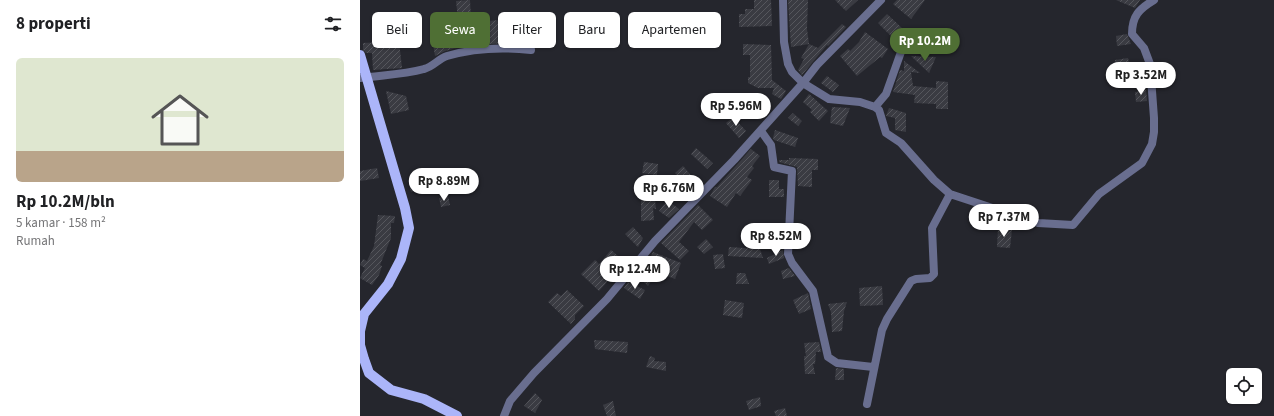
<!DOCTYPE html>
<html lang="id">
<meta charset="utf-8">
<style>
:root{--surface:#fff;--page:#f2f2f2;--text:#202124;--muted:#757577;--accent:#4f6f34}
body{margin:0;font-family:"Source Sans 3",sans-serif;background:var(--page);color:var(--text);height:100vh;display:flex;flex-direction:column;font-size:15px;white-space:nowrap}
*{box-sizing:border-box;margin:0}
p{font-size:13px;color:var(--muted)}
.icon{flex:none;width:22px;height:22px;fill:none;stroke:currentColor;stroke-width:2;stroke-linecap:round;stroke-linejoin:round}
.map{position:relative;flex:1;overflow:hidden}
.details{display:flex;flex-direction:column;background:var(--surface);width:360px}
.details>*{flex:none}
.top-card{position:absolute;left:12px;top:12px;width:380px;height:36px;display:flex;gap:8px}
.buttons{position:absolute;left:866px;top:368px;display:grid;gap:8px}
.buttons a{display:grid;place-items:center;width:36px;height:36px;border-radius:6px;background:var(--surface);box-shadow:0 1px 3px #0004;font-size:20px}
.price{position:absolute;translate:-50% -34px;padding:0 9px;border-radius:14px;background:#fff;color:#222;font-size:13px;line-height:26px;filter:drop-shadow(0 1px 2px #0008)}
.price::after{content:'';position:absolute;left:50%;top:24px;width:12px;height:9px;margin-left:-6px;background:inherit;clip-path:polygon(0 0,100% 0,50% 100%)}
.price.selected{background:var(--accent);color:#fff}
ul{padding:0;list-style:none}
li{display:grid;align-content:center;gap:8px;height:212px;padding:0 16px}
li span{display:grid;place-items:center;height:124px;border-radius:6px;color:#555}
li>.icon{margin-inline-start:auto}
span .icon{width:72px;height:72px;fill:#fffc;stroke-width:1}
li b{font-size:17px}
h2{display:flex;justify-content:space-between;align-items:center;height:48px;padding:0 16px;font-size:17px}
.chip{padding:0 14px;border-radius:6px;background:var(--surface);box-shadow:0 1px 3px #0004;font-size:14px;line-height:36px}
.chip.selected{background:var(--accent);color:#fff}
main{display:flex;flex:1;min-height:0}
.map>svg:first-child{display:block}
.building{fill:url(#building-hatch)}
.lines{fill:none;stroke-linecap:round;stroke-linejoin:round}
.minor{stroke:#696e8f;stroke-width:8}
.primary{stroke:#abb5f9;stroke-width:10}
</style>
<main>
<section class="details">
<h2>8 properti<svg class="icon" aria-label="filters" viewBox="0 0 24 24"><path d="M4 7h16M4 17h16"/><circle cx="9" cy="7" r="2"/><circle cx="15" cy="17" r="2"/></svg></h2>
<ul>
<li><span style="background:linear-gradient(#dfe7d0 75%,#b9a48a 0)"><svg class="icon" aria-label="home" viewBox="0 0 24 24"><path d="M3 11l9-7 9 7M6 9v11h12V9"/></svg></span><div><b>Rp 10.2M/bln</b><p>5 kamar · 158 m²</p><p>Rumah</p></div></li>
</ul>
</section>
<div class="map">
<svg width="914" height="416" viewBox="0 0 914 416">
<defs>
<pattern id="building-hatch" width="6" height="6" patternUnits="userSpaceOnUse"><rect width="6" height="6" fill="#3a3b42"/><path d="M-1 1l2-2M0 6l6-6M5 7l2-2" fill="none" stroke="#56575d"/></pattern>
</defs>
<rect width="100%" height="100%" fill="#25262d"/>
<!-- building -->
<path class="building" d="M110,0L111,19H98L96,1Z
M394,0H411L412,26L379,27V14H385V9H394Z
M428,0H448L447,29L449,44L431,47Z
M475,0H498L486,11Z
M537,0H565L551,19L533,4Z
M756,0H780L775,8Z
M527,14L543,29L534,39L518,23Z
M140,20L141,43L96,48L85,51L75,56L72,38L95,34L96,40L112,38L111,31L128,29L127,21Z
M482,24L486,27L468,46L467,45L442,75L438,70L444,59L441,58L449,44L458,48Z
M155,28L170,35L169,44L154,43Z
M324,28L325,38L309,40L308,30Z
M505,32L528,49L522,58L520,57L497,76L480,56L488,49L490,51L499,42Z
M767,34L771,44L757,46L756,36Z
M39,41L42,68L13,70L12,53H6L3,50V43Z
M383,44L411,45L412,80L426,91L421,99L412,94L414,88H398L388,83V77H390V55H383Z
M551,56L576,57L569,73Z
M768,58L770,68L757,70L755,60Z
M544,61L560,73L551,72L553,86L576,88V81L588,82V109H576V104L554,103L555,95L533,92L540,70L544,71Z
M467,76L479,85L473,92L461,83Z
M786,90L787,101L776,102L775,92Z
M26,91L46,96L49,110L31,114Z
M449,94L468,111L459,121L450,112L452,110L443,102Z
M396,95L411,106L403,116L388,105Z
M472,107L490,108L483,126L470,123Z
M529,108L546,113V132L535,130V118L526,116Z
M433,113L442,121L438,126L428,118Z
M373,117L386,131L379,138L366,123Z
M415,130L438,138L435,147L414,140L413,138Z
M336,148L353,163L347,169L331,154Z
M391,149L400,156L392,166L394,168L387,177L392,180L380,196L376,193L367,207L350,196L355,187H357Z
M429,158L458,159V170H452V187L438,186L437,167L419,162V160H429Z
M284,162L298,164L297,175L282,173Z
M323,166L337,182L328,189L315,173Z
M17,168L19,178L0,181V171Z
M65,179L68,187L51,192L49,184Z
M409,180H419V189H424V197H409Z
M294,190L296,209L293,208L294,220L281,221V191Z
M88,196L90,205L81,207L79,198Z
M307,200L319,209L309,218L299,211Z
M338,205L353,220L342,230L334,222L319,242L329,251L320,260L301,243Z
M18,215L35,216L34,223H31V238L20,265L22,266L19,275L12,285L0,278L5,268L0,265L3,259L7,261L14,246Z
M273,227L283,238L278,247L265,234Z
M638,228L652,229L650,248L637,247Z
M346,239L353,247L344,254L337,247Z
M369,247L400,249L403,258L368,256Z
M251,250L265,262L239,291L221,274L235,260L239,264Z
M423,250L424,258L409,264L407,258Z
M293,252L321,263L315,279L297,272L288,286L275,274L280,268L284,271Z
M363,254L365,268L355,269L353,255Z
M429,268L435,276L423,279L421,271Z
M377,273H385L389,284H376Z
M268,282L285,290L280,299L264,288Z
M522,286L523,305L500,306L499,288Z
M207,290L224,306L215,315V319L211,324L188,302L197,293L201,296Z
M448,293L451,309L439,314L433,300Z
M365,300L384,303L382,318L363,315Z
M487,302L484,311L482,331L472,332L471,312L468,304Z
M234,340L268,342L267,353L235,349Z
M459,342L461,352H456L455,364H453L455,374H445L444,356H446L444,343Z
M290,356L295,358L294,361L306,362V371L286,367Z
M476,368L484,369V380H475Z
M175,393L182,400L175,413L164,406Z
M400,397L401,406L389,410L386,401Z
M253,401L256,416H247L243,405Z
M425,408L427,416H416L414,411Z"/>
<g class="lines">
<!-- minor -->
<path class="minor" d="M423,0L424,42L428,64L432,72L443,83L469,99L500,102L515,107L519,110L526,133L541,143L574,180L590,194L678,223L713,225L739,194L782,163L792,144L794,132V118L790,64L784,48L772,34C772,16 779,9 794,0
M0,78C21,75 43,75 64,69C73,67 78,59 87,56C114,48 143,47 171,50
M515,107L526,94L541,52
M401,131L411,145L414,167L432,171L428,254L432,263L453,291L468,357L477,363L513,367
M507,404L522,330L527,319L551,281L556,279L570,278L574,274L572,228L590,194
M144,416L150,401L174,373L247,299L295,241L374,160L443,83L457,65L521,0"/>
<!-- primary -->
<path class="primary" d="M0,55L45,208L49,228L41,259L28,284L4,314L0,331V345L4,359L9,373L31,390L64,399L97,416"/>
</g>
</svg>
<div class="buttons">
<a><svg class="icon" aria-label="locate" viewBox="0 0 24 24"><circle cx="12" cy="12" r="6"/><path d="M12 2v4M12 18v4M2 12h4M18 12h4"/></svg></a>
</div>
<b class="price selected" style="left:565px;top:62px">Rp 10.2M</b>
<b class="price" style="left:781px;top:96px">Rp 3.52M</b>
<b class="price" style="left:376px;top:127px">Rp 5.96M</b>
<b class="price" style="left:84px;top:202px">Rp 8.89M</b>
<b class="price" style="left:309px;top:209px">Rp 6.76M</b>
<b class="price" style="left:644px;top:238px">Rp 7.37M</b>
<b class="price" style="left:416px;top:257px">Rp 8.52M</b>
<b class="price" style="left:275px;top:290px">Rp 12.4M</b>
<div class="top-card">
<a class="chip">Beli</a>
<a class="chip selected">Sewa</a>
<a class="chip">Filter</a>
<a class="chip">Baru</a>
<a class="chip">Apartemen</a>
</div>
</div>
</main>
